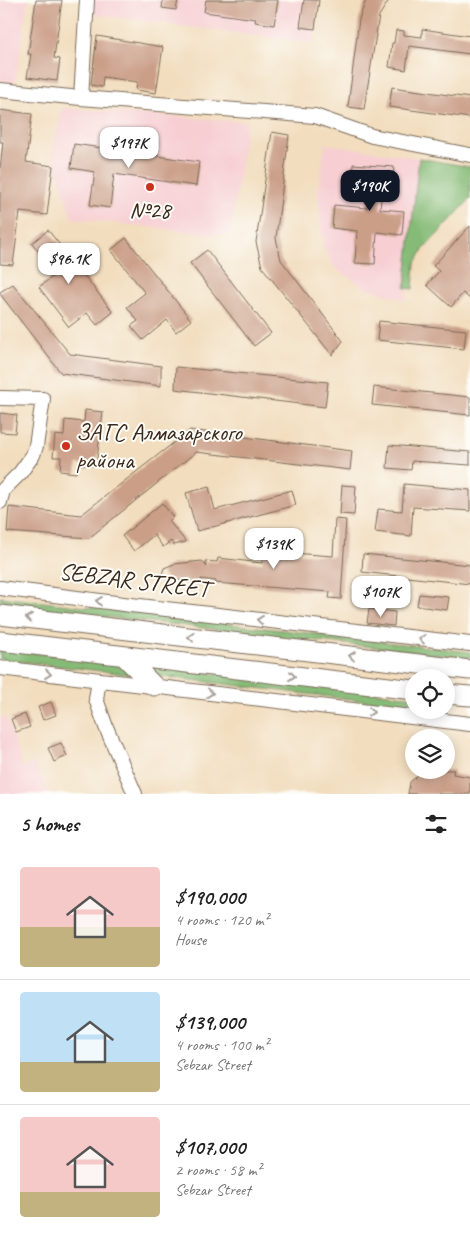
<!DOCTYPE html>
<meta charset="utf-8">
<style>
:root{--surface:#fff;--page:#f2f2f2;--text:#222;--muted:#767676;--line:#e0e0e0;--accent:#111827}
body{margin:0;font-family:Caveat,sans-serif;background:var(--page);color:var(--text);height:100vh;display:flex;flex-direction:column;font-size:19px;white-space:nowrap}
*{box-sizing:border-box;margin:0}
p{font-size:16px;color:var(--muted)}
.icon{flex:none;width:28px;height:28px;fill:none;stroke:currentColor;stroke-width:2;stroke-linecap:round;stroke-linejoin:round}
.map{position:relative;height:794px;overflow:hidden}
.panel{display:flex;flex-direction:column;background:var(--surface);flex:1}
.panel>*{flex:none}
.buttons{position:absolute;left:405px;top:669px;display:grid;gap:10px}
.buttons a{display:grid;place-items:center;width:50px;height:50px;border-radius:50%;background:var(--surface);box-shadow:0 2px 12px #0003;font-size:25px}
.price{position:absolute;translate:-50% -42px;padding:0 11px;border-radius:10px;background:#fff;color:#222;font-size:16px;line-height:32px;filter:drop-shadow(0 1px 2px #0008)}
.price::after{content:'';position:absolute;left:50%;top:30px;width:15px;height:11px;margin-left:-8px;background:inherit;clip-path:polygon(0 0,100% 0,50% 100%)}
.price.on{background:var(--accent);color:#fff}
ul{padding:0;list-style:none}
li{display:flex;align-items:center;gap:15px;height:125px;padding:0 20px}
li+li{border-top:1px solid var(--line)}
li span{display:grid;place-items:center;flex:none;width:140px;height:100px;border-radius:5px;color:#555}
li>.icon{margin-inline-start:auto}
span .icon{width:60px;height:60px;fill:#fffc;stroke-width:1}
li b{font-size:21px}
h2{display:flex;justify-content:space-between;align-items:center;height:60px;padding:0 20px;font-size:21px}
.map>svg:first-child{display:block}
.built{fill:#f7cfd3}
.forest{fill:#86bb77;stroke:#60724a}
.building{fill:#ca9e87}
.lines{fill:none;stroke-linecap:round;stroke-linejoin:round}
.minor-casing{stroke:#7b6956;stroke-width:16}
.major-casing{stroke:#7b6956;stroke-width:21}
.minor{stroke:#fff;stroke-width:14}
.major{stroke:#fff;stroke-width:19}
.oneway{stroke:#a79f9a}
.poi-dot{fill:#c8321e;stroke:#fdfcf7;stroke-width:2}
.labels{text-anchor:middle;dominant-baseline:central;stroke-width:4;stroke-linejoin:round;paint-order:stroke}
.poi-label{font-size:24px;fill:#3b2a1e;stroke:#fdfcf7}
.street-label{font-size:24px;fill:#3b2a1e;stroke:#fdfcf7}
</style>
<div class="map">
<svg width="470" height="794" viewBox="0 0 470 794">
<rect width="100%" height="100%" fill="#fdfcf7"/>
<filter id="ink" filterUnits="userSpaceOnUse"><feTurbulence type="fractalNoise" baseFrequency=".02" numOctaves="2"/><feDisplacementMap in="SourceGraphic" scale="10" xChannelSelector="R" yChannelSelector="G"/><feConvolveMatrix kernelMatrix="1 2 1 2 8 2 1 2 1" color-interpolation-filters="sRGB"/></filter>
<filter id="wash" filterUnits="userSpaceOnUse"><feTurbulence type="fractalNoise" baseFrequency=".0096" numOctaves="4" result="noise"/><feDisplacementMap in="SourceGraphic" scale="20" xChannelSelector="R" yChannelSelector="G"/><feGaussianBlur stdDeviation="1.12" result="paint"/><feColorMatrix in="noise" values="0 0 0 0 0 0 0 0 0 0 0 0 0 0 0 0 0 1.4 0 .05"/><feComposite in="paint" operator="in"/></filter>
<g filter="url(#wash)">
<rect width="100%" height="100%" fill="#f2ddbe"/>
<!-- built -->
<path class="built" d="M0,0H28L15,83L0,81Z
M92,0H319L313,43L91,14Z
M62,108L247,122L230,236L72,218L52,155Z
M325,144L419,158L405,300L364,287L336,269L323,247L318,196Z
M6,716L23,767L34,763L49,794H0V719Z"/>
<!-- forest -->
<path class="forest" d="M419,158L470,167V199L423,250L415,264L413,289L405,288Z
M0,597L470,652V658L0,605Z
M0,649L123,663L134,675L0,659Z
M140,665L414,697V707L150,675Z"/>
<g id="blocks">
<!-- building -->
<path class="building" d="M36,0H62L54,58L60,59L57,81L27,77L31,54H28Z
M163,0H178L176,10L162,8Z
M206,0H278L274,25L255,22L256,19L204,12Z
M304,0H319L315,29L300,27Z
M366,0H389L379,16L364,109L348,107L359,19Z
M422,29L470,36V54L409,46L406,70L389,67L392,43H394L396,30L404,31V35L422,37Z
M97,36L163,47L156,93L136,90L137,82L103,77L102,87L91,85Z
M392,87L470,98V118L389,107Z
M0,110L32,114L26,162L53,166L47,215L20,212L13,265L0,264V169L3,142H0Z
M272,132L289,135L276,238L281,260L343,341L332,355L262,267L256,242Z
M74,144L199,162L196,186L114,174L110,208L90,205L95,172L71,168Z
M353,164L394,167L392,191L382,190L380,209L404,211L402,235L377,232L375,264L355,263L357,231L332,228L334,205L367,208L369,187L352,186Z
M470,226V299L463,293L451,307L427,285L439,271L433,266Z
M48,230L113,312L97,325L87,313L69,327L39,287L56,274L32,243Z
M126,238L191,320L176,332L167,320L143,340L131,326L138,321L127,307L145,293L111,250Z
M207,250L271,333L254,346L190,263Z
M13,284L70,354L161,366V386L61,373L0,294V292Z
M379,321L466,330L464,349L377,340Z
M176,367L328,382L325,407L175,389Z
M374,387L470,397V415L372,405Z
M85,410L103,412L96,466L77,464L76,473L60,471L61,457H53L55,435L64,436L65,420L84,422Z
M0,413L17,415L15,433L0,432Z
M190,430L352,451L350,470L196,452L89,538L7,532L9,507L81,515Z
M389,445L470,452V465L412,461L411,470L387,468Z
M404,484L470,490V511L413,507L411,536L375,532L378,509L402,511Z
M342,485L356,486L354,515L340,514Z
M209,487L215,510L292,490L296,505L197,531L186,493Z
M162,503L173,517L169,521L186,542L174,545L171,541L163,547L154,535L134,551L122,536Z
M335,519L346,520L341,599L329,598L330,592L215,583L216,581L201,579V582L167,579L162,574L164,568L174,564L202,561L207,567L205,561L217,562L218,558L262,563L263,551L333,556Z
M363,554L470,565V584L362,572Z
M419,594L449,597L447,610L417,606Z
M369,609L395,612L394,626L367,623Z
M51,702L56,715L43,720L38,707Z
M25,714L30,727L16,732L11,719Z
M61,743L67,756L54,762L48,748Z
M424,770H454L453,774L470,777V794H408L410,782Z"/>
</g>
</g>
<g filter="url(#ink)">
<use href="#blocks" fill-opacity="0" stroke="#7b6956" stroke-width="1"/>
<g class="lines">
<!-- minor casing -->
<g class="minor-casing">
<path id="minor" d="M0,90L81,98L315,116L372,136L470,155
M81,98L87,0
M0,398L43,399L36,446L33,455L20,473L3,490L0,502
M0,588L131,605L470,644
M0,668L470,724
M99,680L96,699L106,727L135,794"/>
</g>
<!-- major casing -->
<g class="major-casing">
<path id="major" d="M0,615L470,670
M0,641L414,690
M124,656L154,686
M446,694L470,696"/>
</g>
<!-- minor -->
<use href="#minor" class="minor"/>
<!-- major -->
<use href="#major" class="major"/>
</g>
<!-- one-way arrows -->
<defs><path id="oneway-chevron" d="M-2-3.5L2.5 0L-2 3.5" fill="none" stroke-width="1.6" stroke-linecap="round" stroke-linejoin="round" transform="scale(1.25)"/></defs>
<g class="oneway">
<use href="#oneway-chevron" transform="translate(99 601) rotate(-173)"/>
<use href="#oneway-chevron" transform="translate(29 618) rotate(-173)"/>
<use href="#oneway-chevron" transform="translate(260 620) rotate(-173)"/>
<use href="#oneway-chevron" transform="translate(191 637) rotate(-174)"/>
<use href="#oneway-chevron" transform="translate(422 639) rotate(-173)"/>
<use href="#oneway-chevron" transform="translate(352 656) rotate(-173)"/>
<use href="#oneway-chevron" transform="translate(48 674) rotate(7)"/>
<use href="#oneway-chevron" transform="translate(292 676) rotate(6)"/>
<use href="#oneway-chevron" transform="translate(210 693) rotate(7)"/>
<use href="#oneway-chevron" transform="translate(371 712) rotate(7)"/>
</g>
</g>
<!-- markers -->
<g class="poi-dot">
<circle cx="150" cy="187" r="5"/>
<circle cx="66" cy="446" r="5"/>
</g>
<g class="labels">
<!-- poi labels -->
<g class="poi-label">
<text x="150" y="210">№28</text>
<text x="76" y="432" text-anchor="start">ЗАГС Алмазарского<tspan x="76" dy="28">района</tspan></text>
</g>
<!-- street labels -->
<g class="street-label">
<text transform="translate(134 580) rotate(7)">SEBZAR STREET</text>
</g>
</g>
</svg>
<div class="buttons">
<a><svg class="icon" aria-label="locate" viewBox="0 0 24 24"><circle cx="12" cy="12" r="6"/><path d="M12 2v4M12 18v4M2 12h4M18 12h4"/></svg></a>
<a><svg class="icon" aria-label="layers" viewBox="0 0 24 24"><path d="M12 4l9 5-9 5-9-5zM3 14l9 5 9-5"/></svg></a>
</div>
<b class="price" style="left:129px;top:169px">$197K</b>
<b class="price on" style="left:370px;top:212px">$190K</b>
<b class="price" style="left:69px;top:285px">$96.1K</b>
<b class="price" style="left:274px;top:570px">$139K</b>
<b class="price" style="left:381px;top:618px">$107K</b>
</div>
<section class="panel">
<h2>5 homes<svg class="icon" aria-label="filters" viewBox="0 0 24 24"><path d="M4 7h16M4 17h16"/><circle cx="9" cy="7" r="2"/><circle cx="15" cy="17" r="2"/></svg></h2>
<ul>
<li><span style="background:linear-gradient(#f6c9c9 60%,#c2b280 0)"><svg class="icon" aria-label="home" viewBox="0 0 24 24"><path d="M3 11l9-7 9 7M6 9v11h12V9"/></svg></span><div><b>$190,000</b><p>4 rooms · 120 m²</p><p>House</p></div></li>
<li><span style="background:linear-gradient(#bfe0f5 70%,#c2b280 0)"><svg class="icon" aria-label="home" viewBox="0 0 24 24"><path d="M3 11l9-7 9 7M6 9v11h12V9"/></svg></span><div><b>$139,000</b><p>4 rooms · 100 m²</p><p>Sebzar Street</p></div></li>
<li><span style="background:linear-gradient(#f6c9c9 75%,#c2b280 0)"><svg class="icon" aria-label="home" viewBox="0 0 24 24"><path d="M3 11l9-7 9 7M6 9v11h12V9"/></svg></span><div><b>$107,000</b><p>2 rooms · 58 m²</p><p>Sebzar Street</p></div></li>
</ul>
</section>
